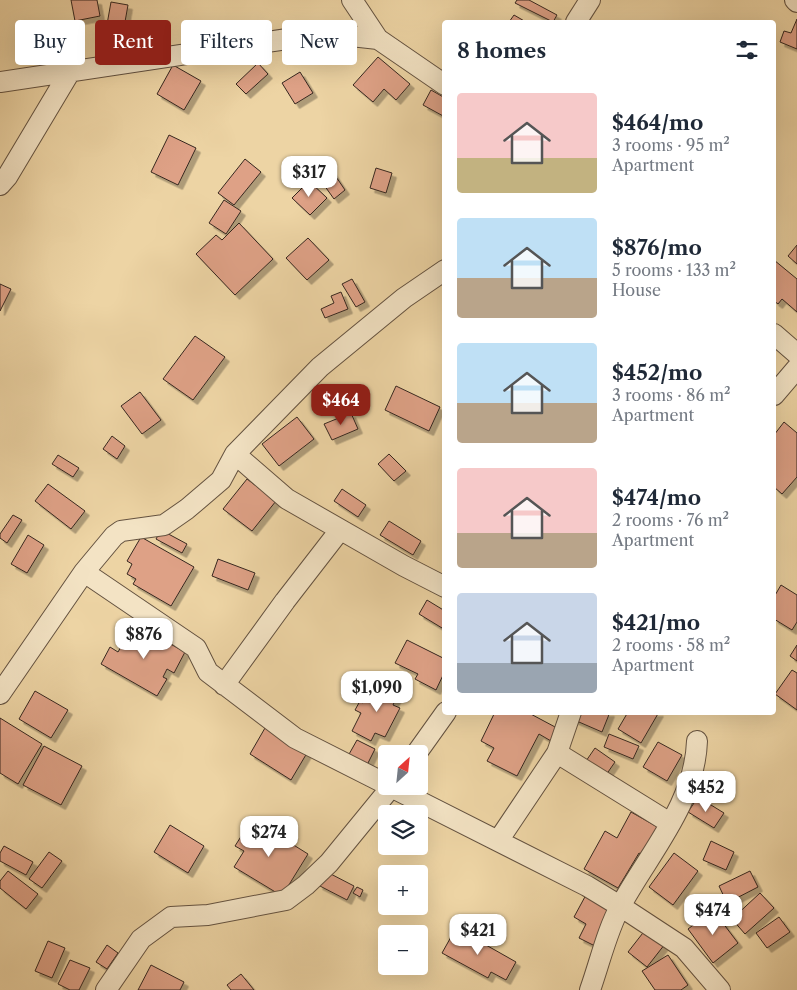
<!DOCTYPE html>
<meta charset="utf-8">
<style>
:root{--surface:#fff;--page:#f6f6f7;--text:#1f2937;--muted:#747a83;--accent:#8f2418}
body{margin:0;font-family:"Libre Caslon Text",serif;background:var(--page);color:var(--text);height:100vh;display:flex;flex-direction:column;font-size:19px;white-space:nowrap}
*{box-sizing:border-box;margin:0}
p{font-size:16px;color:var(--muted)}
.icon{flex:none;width:28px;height:28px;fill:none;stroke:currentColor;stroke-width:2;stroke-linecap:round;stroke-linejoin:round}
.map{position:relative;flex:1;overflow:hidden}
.side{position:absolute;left:442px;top:20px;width:334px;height:695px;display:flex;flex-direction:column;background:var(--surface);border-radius:5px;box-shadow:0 5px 20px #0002}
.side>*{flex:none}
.top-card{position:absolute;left:15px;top:20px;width:352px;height:45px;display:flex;gap:10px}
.needle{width:32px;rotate:27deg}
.controls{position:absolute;left:378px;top:745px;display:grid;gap:10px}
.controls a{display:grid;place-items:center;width:50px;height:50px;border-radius:5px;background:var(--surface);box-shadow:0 5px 20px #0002;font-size:25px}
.price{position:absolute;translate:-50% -42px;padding:0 11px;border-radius:10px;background:#fff;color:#222;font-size:16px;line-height:32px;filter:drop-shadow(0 1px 2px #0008)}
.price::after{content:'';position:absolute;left:50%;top:30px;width:15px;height:11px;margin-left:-8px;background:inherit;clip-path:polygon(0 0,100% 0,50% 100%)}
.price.current{background:var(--accent);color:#fff}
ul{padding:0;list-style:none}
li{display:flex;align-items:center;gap:15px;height:125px;padding:0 15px}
li span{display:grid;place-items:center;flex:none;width:140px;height:100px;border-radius:5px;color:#555}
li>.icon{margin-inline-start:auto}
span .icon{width:60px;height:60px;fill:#fffc;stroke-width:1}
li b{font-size:21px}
h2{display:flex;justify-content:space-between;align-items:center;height:60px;padding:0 15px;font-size:21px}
.pill{padding:0 18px;border-radius:5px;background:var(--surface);box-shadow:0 5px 20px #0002;font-size:18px;line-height:45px}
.pill.current{background:var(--accent);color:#fff}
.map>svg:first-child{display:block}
.building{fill:#dea186;stroke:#36271f;filter:url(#shadow)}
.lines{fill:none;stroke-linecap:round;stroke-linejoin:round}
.street-casing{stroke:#645240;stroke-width:22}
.street{stroke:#f3e3c4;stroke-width:20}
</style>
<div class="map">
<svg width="797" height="990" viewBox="0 0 797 990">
<defs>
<filter id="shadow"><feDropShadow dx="4.5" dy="4.5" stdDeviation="0" flood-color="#0004"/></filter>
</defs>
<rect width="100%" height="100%" fill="#edd4a4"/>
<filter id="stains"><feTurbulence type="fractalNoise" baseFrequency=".004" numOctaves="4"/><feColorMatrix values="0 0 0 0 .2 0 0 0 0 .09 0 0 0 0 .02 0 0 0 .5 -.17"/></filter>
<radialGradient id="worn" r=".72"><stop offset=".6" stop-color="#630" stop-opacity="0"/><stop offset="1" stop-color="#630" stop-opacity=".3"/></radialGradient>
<!-- building -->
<path class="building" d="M71,0H97L100,16L75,21Z
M517,0H529L557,15L553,22L515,3Z
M111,2L128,5L123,33L106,30Z
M514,15L526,22H509Z
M797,19V49L780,42L784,31L791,33Z
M378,57L410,84L396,100L384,89L373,102L353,85Z
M258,63L268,74L246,94L236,84Z
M173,65L201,81L184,110L157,94Z
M300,72L313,93L295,104L282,83Z
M431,90L445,98V117L423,105Z
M169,135L196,148L178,185L151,172Z
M245,159L261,172L234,205L218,193Z
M326,162L345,190L334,199L314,171Z
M376,168L392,173L386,193L370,188Z
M309,181L327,198L310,215L292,198Z
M224,200L241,211L226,234L209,223Z
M239,223L273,259L235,295L196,254L216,235L222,240Z
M308,238L329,260L307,280L286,258Z
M797,245V264L788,256Z
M774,260L797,279V312L782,299L778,304L774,301Z
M352,279L365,302L356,307L342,284Z
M0,284L11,289L0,311Z
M341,292L348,309L325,318L321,309L334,303L331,296Z
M195,336L225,357L193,400L163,379Z
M396,386L440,407L429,431L385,410Z
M140,392L161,420L142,434L121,406Z
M351,413L358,429L332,440L324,424Z
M297,417L314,439L279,466L262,444Z
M784,422L797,433V477L782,494L774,487V435Z
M112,436L125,446L117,459L103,449Z
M389,454L406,471L394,481L378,464Z
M58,455L79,468L73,477L52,464Z
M247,479L276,501L252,531L223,509Z
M48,484L85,511L71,529L35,501Z
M342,489L366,505L358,517L334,501Z
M13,515L22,520L7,543L0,538V534Z
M389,521L421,541L413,555L380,535Z
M161,530L187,544L182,553L156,539Z
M28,535L44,545L27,573L11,564Z
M141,537L194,567L171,606L133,584L136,579L127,574L132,564L127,561Z
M218,559L255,573L248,590L212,576Z
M781,585L797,595V622L792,630L774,619V597Z
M427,600L445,611V623L442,628L419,614Z
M134,624L185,652L174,673L167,669L163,677L167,679L157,696L101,664L110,647L118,652Z
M407,640L445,659V671L436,690L415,679L418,674L395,663Z
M797,645V661L790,656Z
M792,670L797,673V710L775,694Z
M385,682L400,690L393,705L400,708L385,737L375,733L371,741L352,731L361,713L355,710L360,701L363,703L367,695L370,697L375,688L380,691Z
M35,691L68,710L51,738L19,719Z
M495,712H527L557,728L551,741L539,734L517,776L487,761L494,748L481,741Z
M575,712H610L602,732L572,719Z
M628,712H659L641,743L618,729Z
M0,718L42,744L18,784L0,773Z
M265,728L307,753L291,780L250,754Z
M609,734L639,746L633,759L604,747Z
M357,740L375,749L367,765L348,756Z
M658,742L682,755L667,781L643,767Z
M44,746L82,766L61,805L23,785Z
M595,748L615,762L606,775L586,761Z
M698,797L724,813L714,828L688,812Z
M631,812L661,829L646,857L639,853L618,888L584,869L605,831L617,838Z
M252,819L308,854L282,896L234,867L244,851L235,846Z
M170,825L204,846L188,873L154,852Z
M711,841L734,852L726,870L703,860Z
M4,846L33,862L26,875L0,861V853Z
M49,852L62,861L42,888L29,879Z
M674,853L698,871L673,905L649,887Z
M8,871L38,894L26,909L0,888V881Z
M325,871L354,886L347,900L318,885Z
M750,871L758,887L727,903L719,886Z
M357,887L363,890L360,897L353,893Z
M587,893L615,909L595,946L579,938L586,924L574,917Z
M760,893L774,908L745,934L732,919Z
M713,910L738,943L713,963L688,929Z
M779,917L790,932L767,948L756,933Z
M456,928L516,962L506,980L491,972L488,978L442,953Z
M646,929L665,944L647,967L628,952Z
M48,941L65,948L52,978L35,971Z
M107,945L118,953L107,969L96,962Z
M668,955L688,985L681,990H655L642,971Z
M70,960L90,968L79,990H70L58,984Z
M151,965L184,982L180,990H138Z
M241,974L254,990H231L227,985Z"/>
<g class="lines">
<!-- street casing -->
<g class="street-casing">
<path id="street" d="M352,0L378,39L445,85
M795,0L797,2
M576,22L590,0
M0,82L294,38L342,35L378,39
M0,185L7,177L71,70
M774,334L797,354
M774,395L797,368
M235,454L287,499L404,566L445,587
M84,572L196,648L208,672L295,738L386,784
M224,685L285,601L340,530
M0,694L84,572L114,536L121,531L164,525L187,509L221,480L235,454L320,367L404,298L445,270
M557,753L670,823
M416,754L446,712
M389,786L587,886L620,906L684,948L720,990
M498,841L557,753L571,712
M106,990L141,939L171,917L208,915L286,900L306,885L329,863L392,786
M590,990C600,962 607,930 621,905C650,852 695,803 697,741"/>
</g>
<!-- street -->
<use href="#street" class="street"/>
</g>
<rect width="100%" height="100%" filter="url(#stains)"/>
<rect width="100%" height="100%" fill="url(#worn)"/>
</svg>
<div class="controls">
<a><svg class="needle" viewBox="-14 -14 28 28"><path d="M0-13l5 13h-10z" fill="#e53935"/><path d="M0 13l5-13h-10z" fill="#747a83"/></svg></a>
<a><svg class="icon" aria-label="layers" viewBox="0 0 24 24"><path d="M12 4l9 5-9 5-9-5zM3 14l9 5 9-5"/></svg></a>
<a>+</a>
<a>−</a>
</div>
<b class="price" style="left:309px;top:198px">$317</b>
<b class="price current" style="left:341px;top:426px">$464</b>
<b class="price" style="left:144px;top:660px">$876</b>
<b class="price" style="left:377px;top:713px">$1,090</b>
<b class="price" style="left:706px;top:813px">$452</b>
<b class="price" style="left:269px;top:858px">$274</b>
<b class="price" style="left:713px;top:936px">$474</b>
<b class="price" style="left:478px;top:956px">$421</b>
<div class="top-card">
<a class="pill">Buy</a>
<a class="pill current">Rent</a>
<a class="pill">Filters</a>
<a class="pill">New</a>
</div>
<section class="side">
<h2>8 homes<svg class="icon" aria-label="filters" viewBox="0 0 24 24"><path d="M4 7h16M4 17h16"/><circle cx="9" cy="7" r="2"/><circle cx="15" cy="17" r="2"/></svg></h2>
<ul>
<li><span style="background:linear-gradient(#f6c9c9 65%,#c2b280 0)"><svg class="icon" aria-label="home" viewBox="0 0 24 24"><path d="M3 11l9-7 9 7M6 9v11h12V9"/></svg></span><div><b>$464/mo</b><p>3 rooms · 95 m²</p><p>Apartment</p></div></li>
<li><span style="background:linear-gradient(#bfe0f5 60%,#b9a48a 0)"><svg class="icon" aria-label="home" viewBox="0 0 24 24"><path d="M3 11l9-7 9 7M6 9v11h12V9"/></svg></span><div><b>$876/mo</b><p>5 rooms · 133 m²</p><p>House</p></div></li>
<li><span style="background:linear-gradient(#bfe0f5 60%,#b9a48a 0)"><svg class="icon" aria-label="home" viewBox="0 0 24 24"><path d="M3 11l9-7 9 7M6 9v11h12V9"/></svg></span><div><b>$452/mo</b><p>3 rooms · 86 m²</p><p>Apartment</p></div></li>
<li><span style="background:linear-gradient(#f6c9c9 65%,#b9a48a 0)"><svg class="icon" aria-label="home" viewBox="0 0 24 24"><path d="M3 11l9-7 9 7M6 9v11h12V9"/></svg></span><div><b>$474/mo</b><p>2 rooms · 76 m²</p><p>Apartment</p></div></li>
<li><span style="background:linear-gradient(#c9d6e8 70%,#9aa5b1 0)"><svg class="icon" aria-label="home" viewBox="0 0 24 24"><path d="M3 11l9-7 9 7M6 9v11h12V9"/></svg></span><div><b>$421/mo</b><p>2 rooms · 58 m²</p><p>Apartment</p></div></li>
</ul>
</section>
</div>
